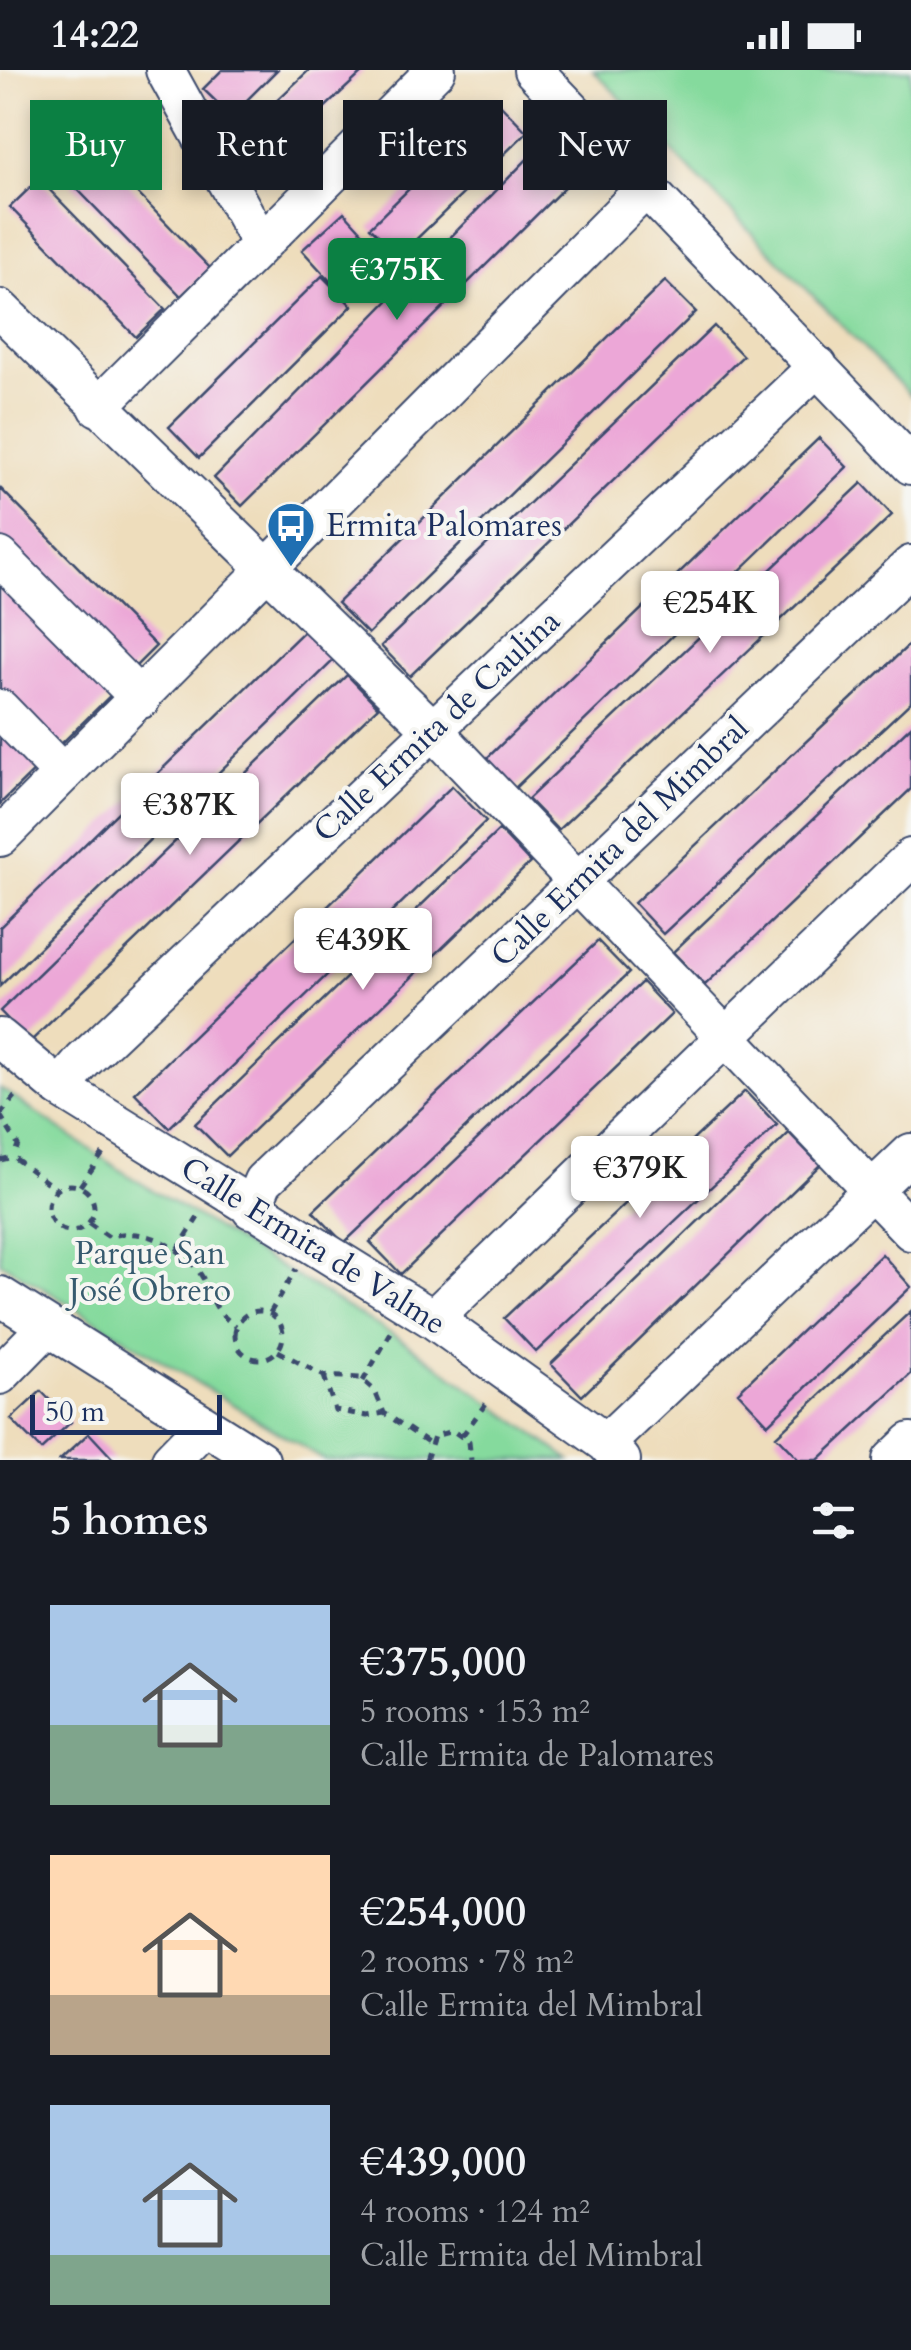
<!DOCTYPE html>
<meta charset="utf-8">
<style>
:root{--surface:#171b24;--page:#242831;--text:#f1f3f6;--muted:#9ea1a6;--accent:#0b8043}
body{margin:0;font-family:Cardo,serif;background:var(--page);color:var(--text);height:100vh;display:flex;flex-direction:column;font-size:38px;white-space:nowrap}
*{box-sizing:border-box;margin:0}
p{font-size:32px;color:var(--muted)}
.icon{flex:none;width:55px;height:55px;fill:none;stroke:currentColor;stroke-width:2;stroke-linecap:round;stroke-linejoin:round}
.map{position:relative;height:1390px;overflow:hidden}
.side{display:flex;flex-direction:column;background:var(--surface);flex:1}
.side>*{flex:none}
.top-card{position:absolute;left:30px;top:30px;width:852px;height:90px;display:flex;gap:20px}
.scale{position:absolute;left:30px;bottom:25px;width:192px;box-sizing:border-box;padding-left:10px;border:5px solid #1b2f5e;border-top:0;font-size:28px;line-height:35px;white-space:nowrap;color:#1b2f5e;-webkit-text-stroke:8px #f6f6f2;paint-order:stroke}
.price{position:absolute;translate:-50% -85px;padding:0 22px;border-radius:10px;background:#fff;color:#222;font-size:32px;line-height:65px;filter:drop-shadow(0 2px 5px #0008)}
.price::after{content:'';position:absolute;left:50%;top:60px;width:30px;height:22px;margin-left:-15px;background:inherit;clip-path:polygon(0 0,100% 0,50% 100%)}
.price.current{background:var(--accent);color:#fff}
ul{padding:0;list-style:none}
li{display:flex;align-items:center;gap:30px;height:250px;padding:0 50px}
li span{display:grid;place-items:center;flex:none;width:280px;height:200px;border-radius:0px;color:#555}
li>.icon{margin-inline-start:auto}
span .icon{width:120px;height:120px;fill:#fffc;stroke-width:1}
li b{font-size:42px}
h2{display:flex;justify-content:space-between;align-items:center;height:120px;padding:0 50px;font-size:42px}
.chip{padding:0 35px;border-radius:0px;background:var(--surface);box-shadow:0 5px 15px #0003;font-size:35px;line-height:90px}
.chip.current{background:var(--accent);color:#fff}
.status{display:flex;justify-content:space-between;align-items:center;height:70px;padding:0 50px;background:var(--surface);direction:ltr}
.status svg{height:28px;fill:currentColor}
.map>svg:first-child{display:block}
.green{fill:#85da9d;stroke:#50847e;stroke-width:2.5}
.building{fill:#eca7d7}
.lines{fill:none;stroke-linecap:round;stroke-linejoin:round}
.minor-casing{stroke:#3b496c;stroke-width:42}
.path{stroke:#3b496c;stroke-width:5;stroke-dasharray:8 8;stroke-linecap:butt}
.minor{stroke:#fff;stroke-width:38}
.labels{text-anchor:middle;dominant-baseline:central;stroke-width:8;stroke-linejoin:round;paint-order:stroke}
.poi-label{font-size:32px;fill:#1b2f5e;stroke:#f6f6f2;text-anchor:start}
.street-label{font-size:32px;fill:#1b2f5e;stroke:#f6f6f2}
.park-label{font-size:32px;fill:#365a6e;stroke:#f6f6f2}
</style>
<div class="status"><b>14:22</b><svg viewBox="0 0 49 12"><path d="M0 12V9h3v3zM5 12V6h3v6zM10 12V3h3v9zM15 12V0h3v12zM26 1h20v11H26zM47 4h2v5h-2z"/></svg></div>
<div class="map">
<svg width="911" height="1390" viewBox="0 0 911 1390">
<rect width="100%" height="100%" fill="#f6f6f2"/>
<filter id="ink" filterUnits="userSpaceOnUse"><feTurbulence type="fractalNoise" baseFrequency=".01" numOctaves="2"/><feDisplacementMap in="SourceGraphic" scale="20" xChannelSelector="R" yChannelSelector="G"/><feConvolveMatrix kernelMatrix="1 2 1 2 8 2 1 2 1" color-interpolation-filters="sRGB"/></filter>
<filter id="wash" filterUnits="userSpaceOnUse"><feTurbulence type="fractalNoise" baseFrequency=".0048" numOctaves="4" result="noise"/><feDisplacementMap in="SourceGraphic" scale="40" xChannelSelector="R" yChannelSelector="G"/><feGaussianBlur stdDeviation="2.25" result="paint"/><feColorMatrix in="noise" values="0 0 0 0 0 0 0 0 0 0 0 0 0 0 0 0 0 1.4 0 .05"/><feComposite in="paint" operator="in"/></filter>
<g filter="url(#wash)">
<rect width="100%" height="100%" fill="#eeddbc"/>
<!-- green -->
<path class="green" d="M593,0H911V326Z
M0,1018L129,1106L408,1274L570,1390H324L0,1192Z"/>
<g id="blocks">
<!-- building -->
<path class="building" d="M222,0H277L231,46L203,19Z
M309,0H365L257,101L231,74Z
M498,32L527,62L399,186L370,157Z
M84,68L210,198L181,226L55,96Z
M540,76L573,109L242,436L214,408Z
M39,109L165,239L136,267L10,137Z
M344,142L385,187L343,225L302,180Z
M322,206L352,236L199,388L169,357Z
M665,211L696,242L368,564L337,533Z
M714,256L743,286L410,606L381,576Z
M819,368L847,397L514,719L485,690Z
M862,413L892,445L558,760L528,729Z
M0,418L156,576L128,604L0,477Z
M0,503L116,620L56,679L0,623Z
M306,559L335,589L0,916V857Z
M911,573V632L663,864L634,833Z
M347,605L378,637L30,972L0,941Z
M0,649L42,693L0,734Z
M911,656V719L705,915L673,882Z
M452,716L486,751L169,1058L135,1023Z
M499,760L530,793L227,1086L195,1054Z
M598,871L629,903L344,1173L313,1141Z
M642,912L672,944L401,1204L370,1172Z
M745,1021L777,1055L536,1282L504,1248Z
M789,1063L820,1095L582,1326L551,1294Z
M882,1184L911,1217L768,1354L738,1322Z
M911,1241V1304L818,1390H799L776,1366Z
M41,1321L71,1352L41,1380L11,1349Z
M89,1363L114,1390H60Z"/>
</g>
</g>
<g filter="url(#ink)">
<use href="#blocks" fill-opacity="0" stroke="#3b496c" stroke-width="2.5"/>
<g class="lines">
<!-- minor casing -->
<g class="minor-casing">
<path id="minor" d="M165,0L261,174
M533,0L911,395
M0,239L433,660L911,1161
M98,337L436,0
M0,487L141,629
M0,639L63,704
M0,767L646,118
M0,968L60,1018L433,1249L606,1373L621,1390
M60,1018L83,991L818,296
M251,1139L263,1111L911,495
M0,1226L260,1390
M433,1249L911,788
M0,1305L46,1258
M606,1373L911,1083
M171,1390L203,1357
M892,1390L911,1372"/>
</g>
<!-- path -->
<path class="path" d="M0,1045L17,1024
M0,1045L18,1075L14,1086
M0,1090L13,1087L56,1119
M48 1138a23 23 0 1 1 46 0a23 23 0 1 1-46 0Z
M80,1116L104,1082
M89,1153L109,1167C141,1156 175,1173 196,1198C214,1220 207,1237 236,1256
M177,1181L202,1141
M235 1265a24 24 0 1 1 48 0a24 24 0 1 1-48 0Z
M270,1243L296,1199
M278,1281L324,1306L360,1308L375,1321L384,1343L428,1372
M324,1306L335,1340L367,1346L384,1343
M363,1311L394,1257
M462,1366L490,1328
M426,1390L434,1366L453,1361L469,1372L471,1390"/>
<!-- minor -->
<use href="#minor" class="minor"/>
</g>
</g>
<!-- icons -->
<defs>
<g id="bus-pin" transform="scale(2.5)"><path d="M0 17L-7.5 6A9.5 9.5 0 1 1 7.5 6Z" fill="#1f6fb2" stroke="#f6f6f2"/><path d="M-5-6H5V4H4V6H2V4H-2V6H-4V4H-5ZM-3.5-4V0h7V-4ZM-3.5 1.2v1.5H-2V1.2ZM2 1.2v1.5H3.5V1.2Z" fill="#fff"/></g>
</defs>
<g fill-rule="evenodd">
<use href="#bus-pin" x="291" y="456"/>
</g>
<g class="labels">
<!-- poi labels -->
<g class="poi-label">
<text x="326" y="456">Ermita Palomares</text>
</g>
<!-- street labels -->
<g class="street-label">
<text transform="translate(437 656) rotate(-43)">Calle Ermita de Caulina</text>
<text transform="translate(620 772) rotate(-44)">Calle Ermita del Mimbral</text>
<text transform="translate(313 1176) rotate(32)">Calle Ermita de Valme</text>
</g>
<!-- park labels -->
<g class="park-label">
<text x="150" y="1184">Parque San<tspan x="150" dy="37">José Obrero</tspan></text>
</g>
</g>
</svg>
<div class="scale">50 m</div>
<b class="price current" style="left:397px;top:253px">€375K</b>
<b class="price" style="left:710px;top:586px">€254K</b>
<b class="price" style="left:190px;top:788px">€387K</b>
<b class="price" style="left:363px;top:923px">€439K</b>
<b class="price" style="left:640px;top:1151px">€379K</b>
<div class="top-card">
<a class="chip current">Buy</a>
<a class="chip">Rent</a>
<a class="chip">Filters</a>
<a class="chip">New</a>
</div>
</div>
<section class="side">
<h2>5 homes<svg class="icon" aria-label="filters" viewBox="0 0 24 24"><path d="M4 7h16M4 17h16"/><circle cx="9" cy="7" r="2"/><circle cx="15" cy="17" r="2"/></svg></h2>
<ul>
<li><span style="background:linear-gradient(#a9c7e8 60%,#7fa58c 0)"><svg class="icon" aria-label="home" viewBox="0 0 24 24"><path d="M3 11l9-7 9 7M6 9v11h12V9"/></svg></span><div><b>€375,000</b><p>5 rooms · 153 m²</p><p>Calle Ermita de Palomares</p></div></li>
<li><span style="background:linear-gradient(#ffd9b3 70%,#b9a48a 0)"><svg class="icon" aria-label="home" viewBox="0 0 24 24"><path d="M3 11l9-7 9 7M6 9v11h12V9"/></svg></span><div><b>€254,000</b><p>2 rooms · 78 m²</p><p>Calle Ermita del Mimbral</p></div></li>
<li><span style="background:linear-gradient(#a9c7e8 75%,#7fa58c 0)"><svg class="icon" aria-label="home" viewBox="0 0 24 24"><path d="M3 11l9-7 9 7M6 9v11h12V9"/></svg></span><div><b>€439,000</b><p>4 rooms · 124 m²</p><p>Calle Ermita del Mimbral</p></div></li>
</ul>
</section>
